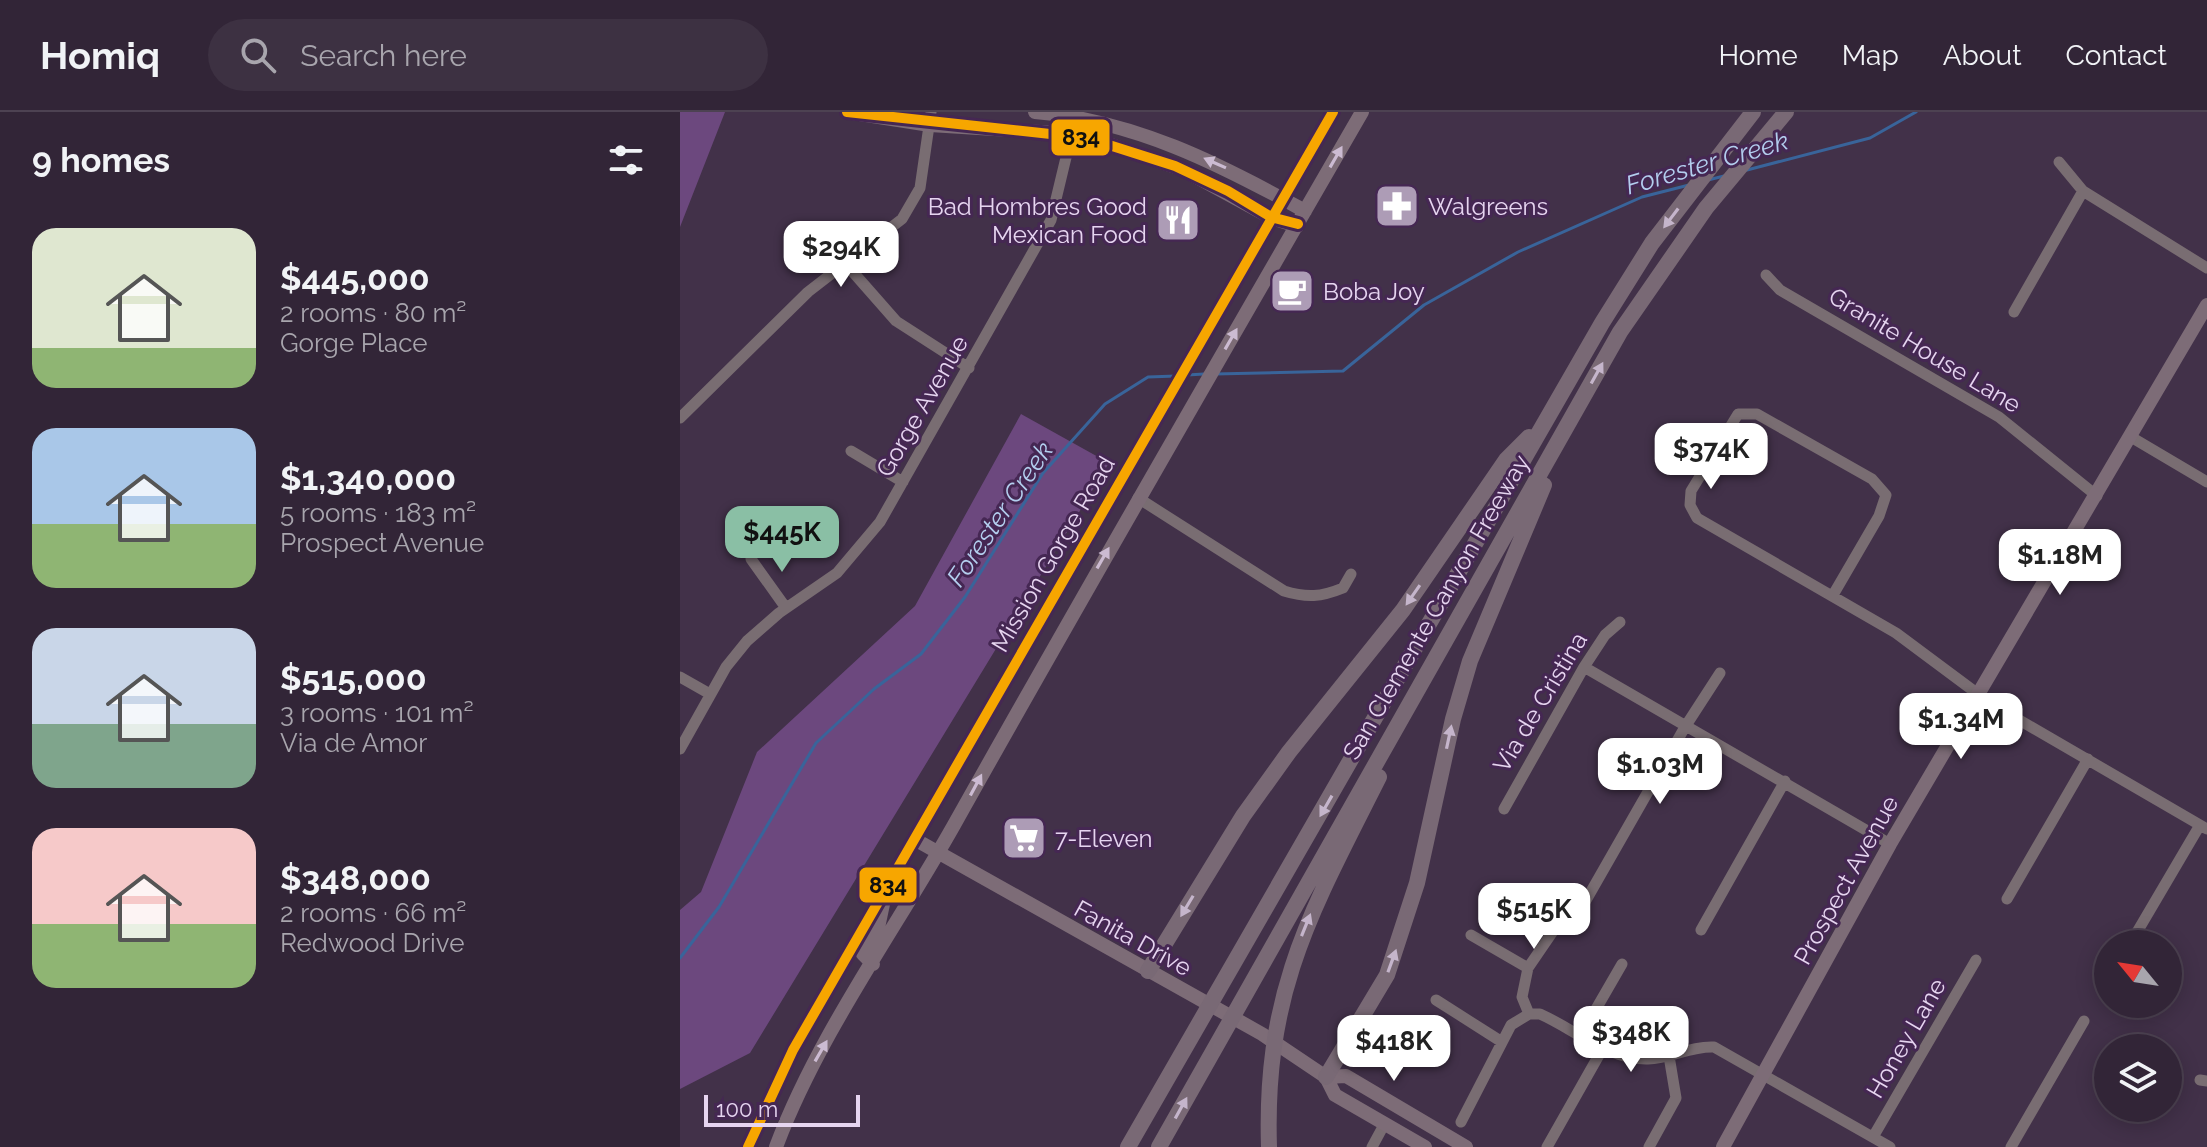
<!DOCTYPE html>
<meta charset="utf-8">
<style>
:root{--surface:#322537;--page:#3d3142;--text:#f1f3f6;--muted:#a8a5ad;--line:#4d4252;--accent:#8abfa5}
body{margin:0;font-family:Raleway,sans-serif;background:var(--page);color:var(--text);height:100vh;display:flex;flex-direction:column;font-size:30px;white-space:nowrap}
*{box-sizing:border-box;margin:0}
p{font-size:26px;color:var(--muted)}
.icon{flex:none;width:44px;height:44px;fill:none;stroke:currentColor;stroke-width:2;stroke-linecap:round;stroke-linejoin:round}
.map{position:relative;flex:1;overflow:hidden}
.sheet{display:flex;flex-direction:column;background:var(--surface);width:680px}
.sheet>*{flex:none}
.needle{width:52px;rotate:300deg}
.controls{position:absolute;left:1414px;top:818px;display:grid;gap:16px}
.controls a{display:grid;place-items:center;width:88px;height:88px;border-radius:50%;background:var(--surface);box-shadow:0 4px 20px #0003,0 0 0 2px var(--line);font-size:40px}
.scale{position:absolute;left:24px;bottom:20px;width:156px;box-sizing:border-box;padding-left:8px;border:4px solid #e6d5f0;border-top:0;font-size:22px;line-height:28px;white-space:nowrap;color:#e6d5f0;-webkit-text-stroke:6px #452753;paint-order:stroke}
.price{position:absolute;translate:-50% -68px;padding:0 18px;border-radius:16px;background:#fff;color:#222;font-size:26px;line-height:52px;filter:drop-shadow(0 2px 4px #0008)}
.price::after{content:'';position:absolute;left:50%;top:48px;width:24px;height:18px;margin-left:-12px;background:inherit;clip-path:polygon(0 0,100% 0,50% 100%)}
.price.current{background:var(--accent);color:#111}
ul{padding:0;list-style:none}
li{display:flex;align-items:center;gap:24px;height:200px;padding:0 32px}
li span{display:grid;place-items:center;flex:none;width:224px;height:160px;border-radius:24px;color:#555}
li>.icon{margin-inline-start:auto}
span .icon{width:96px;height:96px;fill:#fffc;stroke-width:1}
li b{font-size:34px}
h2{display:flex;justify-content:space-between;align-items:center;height:96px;padding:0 32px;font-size:34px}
header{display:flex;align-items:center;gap:48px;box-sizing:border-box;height:112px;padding:0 40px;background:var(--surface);border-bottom:2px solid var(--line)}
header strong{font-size:38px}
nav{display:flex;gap:44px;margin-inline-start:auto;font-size:28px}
.search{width:560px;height:72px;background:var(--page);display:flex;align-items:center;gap:20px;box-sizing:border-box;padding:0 28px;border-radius:44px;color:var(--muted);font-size:30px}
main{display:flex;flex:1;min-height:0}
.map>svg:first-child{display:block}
.green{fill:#6c487e}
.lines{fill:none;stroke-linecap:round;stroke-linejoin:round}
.stream{stroke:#39649a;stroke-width:3}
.minor{stroke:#796d72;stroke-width:11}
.major{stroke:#7d6c77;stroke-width:14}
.highway{stroke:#796975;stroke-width:16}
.bus-1-casing{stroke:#452753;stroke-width:16}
.bus-1{stroke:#f7a600;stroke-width:10}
.oneway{fill:#ccbbd2}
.oneway2{fill:#c5b5cb}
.labels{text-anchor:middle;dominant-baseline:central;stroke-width:6;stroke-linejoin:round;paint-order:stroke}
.poi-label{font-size:24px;fill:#e6d5f0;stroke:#452753;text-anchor:start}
.street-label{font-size:24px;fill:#e6d5f0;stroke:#452753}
.water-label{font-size:26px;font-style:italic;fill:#b3ceee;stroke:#452753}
.line-badge{stroke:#452753;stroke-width:3}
.pale-badge-label{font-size:22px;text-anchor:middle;font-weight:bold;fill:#111}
</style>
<header>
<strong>Homiq</strong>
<div class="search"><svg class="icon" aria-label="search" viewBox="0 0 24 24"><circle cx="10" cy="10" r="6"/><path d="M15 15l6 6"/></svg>Search here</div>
<nav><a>Home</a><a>Map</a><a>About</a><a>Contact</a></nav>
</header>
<main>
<section class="sheet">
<h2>9 homes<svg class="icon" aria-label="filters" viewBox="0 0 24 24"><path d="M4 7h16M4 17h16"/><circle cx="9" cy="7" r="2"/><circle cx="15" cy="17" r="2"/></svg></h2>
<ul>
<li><span style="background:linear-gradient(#dfe7d0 75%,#8fb573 0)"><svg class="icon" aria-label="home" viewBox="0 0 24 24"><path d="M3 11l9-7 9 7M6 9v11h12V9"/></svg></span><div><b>$445,000</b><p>2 rooms · 80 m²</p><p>Gorge Place</p></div></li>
<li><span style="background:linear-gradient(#a9c7e8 60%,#8fb573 0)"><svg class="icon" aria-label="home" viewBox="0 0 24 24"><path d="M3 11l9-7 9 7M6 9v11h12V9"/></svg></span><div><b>$1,340,000</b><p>5 rooms · 183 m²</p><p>Prospect Avenue</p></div></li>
<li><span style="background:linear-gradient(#c9d6e8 60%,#7fa58c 0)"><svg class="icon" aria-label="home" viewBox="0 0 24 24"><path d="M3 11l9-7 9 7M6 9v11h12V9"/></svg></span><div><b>$515,000</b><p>3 rooms · 101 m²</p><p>Via de Amor</p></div></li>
<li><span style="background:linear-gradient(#f6c9c9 60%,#8fb573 0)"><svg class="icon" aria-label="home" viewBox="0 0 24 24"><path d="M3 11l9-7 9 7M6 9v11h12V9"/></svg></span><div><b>$348,000</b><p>2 rooms · 66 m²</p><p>Redwood Drive</p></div></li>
</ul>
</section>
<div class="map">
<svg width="1527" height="1035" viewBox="0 0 1527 1035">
<rect width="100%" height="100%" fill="#423149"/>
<!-- green -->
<path class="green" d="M0,0H45L0,115Z
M341,302L429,351L70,941L0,977V798L21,780L77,640L235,494Z"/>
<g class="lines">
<!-- stream -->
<path class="stream" d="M1067,58L1190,26L1236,0
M1028,68L1044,64
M535,262L663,259L744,193L838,140L962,85L1009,73
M507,263L524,262
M0,846L39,795L136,631L194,577L241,542L285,485L363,361L425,292L468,265L496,264"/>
<!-- minor -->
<path class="minor" d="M1379,50L1403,79L1527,156
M165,151L216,209L289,256
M1086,163L1100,178L1319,305L1417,384
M1334,200L1403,79
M0,306L128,180L222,107L240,76L251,0
M1451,325L1527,370
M171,339L223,370
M458,386L604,479C627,486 641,485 663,476L671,462
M71,447L106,496
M1153,483L1199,404L1206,383L1192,367L1077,302H1058L1011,379L1010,393L1017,406L1216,521L1310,591L1527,717
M904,555L1210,732
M0,565L30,582
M0,637L46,555L67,529L99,501L157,461L200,410L371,108L396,4
M824,697L904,555L925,523L940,510
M1327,787L1408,647
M893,811L1005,615L1040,561
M1021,818L1105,669
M791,823L848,856L842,885L849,902
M1450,832L1520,713
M848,856L876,815
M756,888L822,930
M901,923L942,852
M1520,968L1527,969
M781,1010L831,913L849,902H860C894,917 929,948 968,947C992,946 1010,934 1034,935L1210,1035
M1193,1025L1296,848
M692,1035L705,1011
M867,1035L923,936
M969,1035L996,986L989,944
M1331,1035L1404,909"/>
<!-- major -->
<path class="major" d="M167,0L250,13L393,22L420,29L504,58L592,106L617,114
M355,0C455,9 538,51 625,99
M236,728L582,922L646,965L655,983L745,1035
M193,852L183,842L199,811L203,792
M646,965L666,964L786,1035
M68,1035L113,938L653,0
M96,1035C138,923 215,818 274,713C408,474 545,237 682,0
M1043,1035L1210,732L1527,193"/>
<!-- highway -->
<path class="highway" d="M468,859L563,704L609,640L723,498L826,348L849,325
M646,965L707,863L737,771L773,607L790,549L864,373
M448,1035L922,211L972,131L1073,0
M479,1035L940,220L1026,96L1106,0
M589,1035C584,879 631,800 699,665"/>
<!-- bus-1 casing -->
<g class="bus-1-casing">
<path id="bus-1" d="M167,0L407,26L495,54L548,79L591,105L618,112
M68,1035L113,938L653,0"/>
</g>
<!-- bus-1 -->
<use href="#bus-1" class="bus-1"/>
</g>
<!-- one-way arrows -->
<defs><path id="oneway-solid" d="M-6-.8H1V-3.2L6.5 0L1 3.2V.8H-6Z" transform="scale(2)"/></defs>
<g class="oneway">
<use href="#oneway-solid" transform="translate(656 45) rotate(-60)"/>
<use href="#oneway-solid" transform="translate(535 51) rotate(-156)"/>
<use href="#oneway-solid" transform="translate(551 227) rotate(-60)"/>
<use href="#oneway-solid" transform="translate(423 446) rotate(-60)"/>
<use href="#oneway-solid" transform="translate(296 673) rotate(-62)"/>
<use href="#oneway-solid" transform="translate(141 939) rotate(-60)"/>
</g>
<g class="oneway2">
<use href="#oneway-solid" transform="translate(991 106) rotate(127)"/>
<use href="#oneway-solid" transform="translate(917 261) rotate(-61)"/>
<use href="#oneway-solid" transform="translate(733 483) rotate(125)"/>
<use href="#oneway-solid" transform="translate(769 625) rotate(-78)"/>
<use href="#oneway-solid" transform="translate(646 694) rotate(120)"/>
<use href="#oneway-solid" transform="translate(507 794) rotate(121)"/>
<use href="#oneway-solid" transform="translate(626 813) rotate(-68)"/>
<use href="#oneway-solid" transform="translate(712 849) rotate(-70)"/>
<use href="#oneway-solid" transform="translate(501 996) rotate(-61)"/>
</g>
<!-- icons -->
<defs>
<g id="pharmacy-square" transform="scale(2.3)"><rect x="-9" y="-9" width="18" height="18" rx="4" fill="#ad9cb6" stroke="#452753"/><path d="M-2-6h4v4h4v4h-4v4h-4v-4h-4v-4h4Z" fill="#fff"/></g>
<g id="restaurant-square" transform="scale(2.3)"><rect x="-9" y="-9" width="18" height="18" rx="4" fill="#ad9cb6" stroke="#452753"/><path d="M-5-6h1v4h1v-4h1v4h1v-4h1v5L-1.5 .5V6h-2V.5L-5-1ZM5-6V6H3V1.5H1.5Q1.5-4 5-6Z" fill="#fff"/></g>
<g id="cafe-square" transform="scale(2.3)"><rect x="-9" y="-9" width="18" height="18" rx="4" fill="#ad9cb6" stroke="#452753"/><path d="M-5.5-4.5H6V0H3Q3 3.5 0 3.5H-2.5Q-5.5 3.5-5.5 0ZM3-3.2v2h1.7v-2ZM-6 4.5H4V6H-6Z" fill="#fff"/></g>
<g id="supermarket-square" transform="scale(2.3)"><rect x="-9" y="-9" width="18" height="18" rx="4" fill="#ad9cb6" stroke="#452753"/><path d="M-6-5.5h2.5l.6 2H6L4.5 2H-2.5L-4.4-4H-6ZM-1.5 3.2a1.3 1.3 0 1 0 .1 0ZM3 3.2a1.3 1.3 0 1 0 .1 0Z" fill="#fff"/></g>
</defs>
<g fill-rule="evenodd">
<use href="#pharmacy-square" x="717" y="94"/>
<use href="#restaurant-square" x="498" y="108"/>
<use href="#cafe-square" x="612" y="179"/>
<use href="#supermarket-square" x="344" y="726"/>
</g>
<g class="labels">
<!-- poi labels -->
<g class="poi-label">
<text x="467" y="94" text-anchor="end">Bad Hombres Good<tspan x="467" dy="28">Mexican Food</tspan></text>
<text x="748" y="94">Walgreens</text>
<text x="643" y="179">Boba Joy</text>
<text x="375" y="726">7-Eleven</text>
</g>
<!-- street labels -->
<g class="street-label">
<text transform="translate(1245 238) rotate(31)">Granite House Lane</text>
<text transform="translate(242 294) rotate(-60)">Gorge Avenue</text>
<text transform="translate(373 442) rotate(-60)">Mission Gorge Road</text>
<text transform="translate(756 495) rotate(-60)">San Clemente Canyon Freeway</text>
<text transform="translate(860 590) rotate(-59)">Via de Cristina</text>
<text transform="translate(1166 768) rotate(-61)">Prospect Avenue</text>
<text transform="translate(453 826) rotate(29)">Fanita Drive</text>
<text transform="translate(1226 926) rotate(-60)">Honey Lane</text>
</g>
<!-- water labels -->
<g class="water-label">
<text transform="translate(1027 51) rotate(-16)">Forester Creek</text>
<text transform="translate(320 402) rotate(-56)">Forester Creek</text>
</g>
</g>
<g class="line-badge">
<rect x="370" y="6" width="61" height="39" rx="8" fill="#f7a600"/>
<rect x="178" y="754" width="60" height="38" rx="8" fill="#f7a600"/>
</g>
<g class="pale-badge-label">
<text x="401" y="33">834</text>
<text x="208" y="781">834</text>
</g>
</svg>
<div class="controls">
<a><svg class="needle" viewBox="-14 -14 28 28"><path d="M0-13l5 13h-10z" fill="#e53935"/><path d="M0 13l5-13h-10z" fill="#a8a5ad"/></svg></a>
<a><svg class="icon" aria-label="layers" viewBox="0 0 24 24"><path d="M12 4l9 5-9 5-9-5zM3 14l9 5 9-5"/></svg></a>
</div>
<div class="scale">100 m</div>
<b class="price" style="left:161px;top:177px">$294K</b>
<b class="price" style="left:1031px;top:379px">$374K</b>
<b class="price current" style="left:102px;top:462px">$445K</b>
<b class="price" style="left:1380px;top:485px">$1.18M</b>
<b class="price" style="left:1281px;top:649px">$1.34M</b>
<b class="price" style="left:980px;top:694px">$1.03M</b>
<b class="price" style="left:854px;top:839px">$515K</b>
<b class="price" style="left:951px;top:962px">$348K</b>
<b class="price" style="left:714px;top:971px">$418K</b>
</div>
</main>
